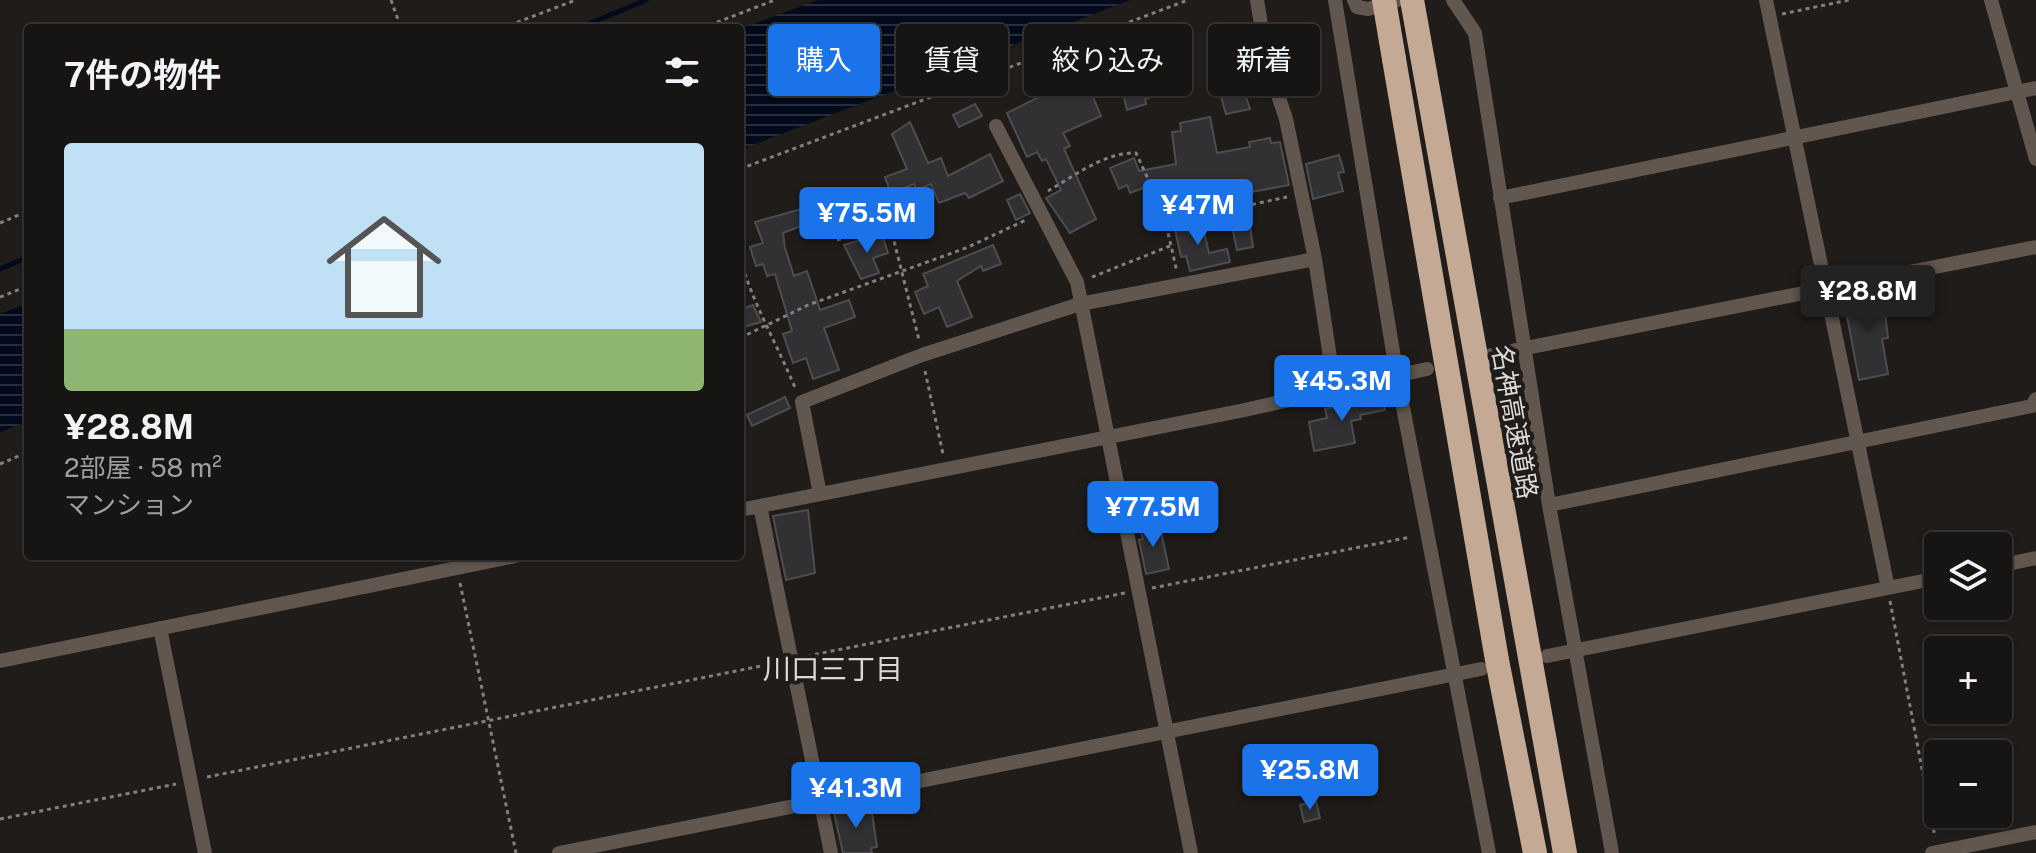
<!DOCTYPE html>
<html lang="ja">
<meta charset="utf-8">
<style>
:root{--surface:#171514;--page:#242222;--text:#f1f3f6;--muted:#9e9fa0;--line:#363434;--accent:#1a73e8}
body{margin:0;font-family:"Public Sans","Noto Sans JP",sans-serif;background:var(--page);color:var(--text);height:100vh;display:flex;flex-direction:column;font-size:30px;white-space:nowrap}
*{box-sizing:border-box;margin:0}
p{font-size:26px;color:var(--muted)}
.icon{flex:none;width:44px;height:44px;fill:none;stroke:currentColor;stroke-width:2;stroke-linecap:round;stroke-linejoin:round}
.map{position:relative;flex:1;overflow:hidden}
.drawer{position:absolute;left:24px;top:24px;width:720px;height:536px;display:flex;flex-direction:column;background:var(--surface);border-radius:8px;box-shadow:0 2px 6px #0004,0 0 0 2px var(--line)}
.drawer>*{flex:none}
.hud{position:absolute;left:768px;top:24px;width:760px;height:72px;display:flex;gap:16px}
.tools{position:absolute;left:1924px;top:532px;display:grid;gap:16px}
.tools a{display:grid;place-items:center;width:88px;height:88px;border-radius:8px;background:var(--surface);box-shadow:0 2px 6px #0004,0 0 0 2px var(--line);font-size:40px}
.price{position:absolute;translate:-50% -68px;padding:0 18px;border-radius:8px;background:var(--accent);color:#fff;font-size:26px;line-height:52px;filter:drop-shadow(0 2px 4px #0008)}
.price::after{content:'';position:absolute;left:50%;top:48px;width:24px;height:18px;margin-left:-12px;background:inherit;clip-path:polygon(0 0,100% 0,50% 100%)}
.price.current{background:#222;color:#fff}
ul{padding:0;list-style:none}
li{display:grid;align-content:center;gap:16px;height:424px;padding:0 40px}
li+li{border-top:2px solid var(--line)}
li span{display:grid;place-items:center;height:248px;border-radius:8px;color:#555}
li>.icon{margin-inline-start:auto}
span .icon{width:144px;height:144px;fill:#fffc;stroke-width:1}
li b{font-size:34px}
h2{display:flex;justify-content:space-between;align-items:center;height:96px;padding:0 40px;font-size:34px}
.chip{padding:0 28px;border-radius:8px;background:var(--surface);box-shadow:0 2px 6px #0004,0 0 0 2px var(--line);font-size:28px;line-height:72px}
.chip.current{background:var(--accent);color:#fff}
.map>svg:first-child{display:block}
.water{fill:url(#water-rules)}
.lines{fill:none;stroke-linecap:round;stroke-linejoin:round}
.stream{stroke:#020a1c;stroke-width:5}
.building{fill:#313134;stroke:#4d4c4f;stroke-width:2}
.path{stroke:#82807e;stroke-width:3;stroke-dasharray:4 4;stroke-linecap:butt}
.street{stroke:#62574f;stroke-width:14}
.highway{stroke:#c4a994;stroke-width:24}
.highway-bridge{stroke:#c4a994;stroke-width:24}
.labels{text-anchor:middle;dominant-baseline:central;stroke-width:8;stroke-linejoin:round;paint-order:stroke}
.street-label{font-size:26px;fill:#dcdad9;stroke:#1f1c1a}
.neighbourhood-label{font-size:28px;fill:#dcdad9;stroke:#1f1c1a}
</style>
<div class="map">
<svg width="2036" height="853" viewBox="0 0 2036 853">
<defs>
<pattern id="water-rules" width="6" height="5" patternUnits="userSpaceOnUse" patternTransform="scale(2)"><rect width="6" height="5" fill="#020a1c"/><path d="M0 2.5h6" fill="none" stroke="#262d3c"/></pattern>
</defs>
<rect width="100%" height="100%" fill="#1f1c1a"/>
<!-- water -->
<path class="water" d="M818,0H1130L740,150V29Z
M28,303V421L0,432V314Z"/>
<g class="lines">
<!-- stream -->
<path class="stream" d="M579,28L646,0
M0,269L28,257"/>
</g>
<!-- building -->
<path class="building" d="M1298,26L1313,76L1285,84L1272,33Z
M1224,43L1226,50L1230,49L1250,109L1226,114L1207,49Z
M1144,48L1155,96L1145,99L1146,104L1127,110L1117,68L1128,64L1125,54Z
M1072,82L1079,97L1091,92L1101,116L1063,133L1070,146L1064,149L1096,219L1070,233L1046,198L1061,190L1046,159L1042,161L1037,152L1027,157L1007,113L1045,94L1044,91Z
M975,104L982,116L959,127L953,115Z
M1210,117L1217,153L1250,147L1249,142L1270,138L1271,143L1280,142L1289,185L1224,197L1226,205L1196,211L1194,194L1167,199L1159,182L1130,193L1127,185L1119,189L1110,168L1134,158L1139,171L1176,164L1172,132L1181,131L1180,123Z
M910,122L928,163L941,158L948,176L990,154L1003,181L969,198L965,193L939,203L931,184L917,190L914,184L891,193L885,177L907,169L892,134Z
M1339,155L1344,172L1338,173L1343,191L1313,199L1306,164Z
M1020,194L1030,213L1016,220L1007,200Z
M823,196L832,223L812,230L809,223L783,233L785,248L794,276L807,271L820,310L849,300L855,317L824,328L839,370L813,379L806,358L793,363L783,334L792,331L775,274L767,276L763,264L756,266L750,247L763,243L755,222L805,208L803,203Z
M1201,219L1209,253L1227,249L1230,262L1190,271L1186,256L1181,257L1174,225Z
M1249,219L1253,247L1237,250L1231,222Z
M882,234L888,253L873,258L879,273L861,279L844,245Z
M993,245L1001,264L983,271L981,266L957,281L972,317L947,327L939,307L924,314L915,292L928,286L923,274Z
M1882,288L1888,338L1882,339L1888,374L1859,380L1847,316L1851,315L1849,294Z
M753,305L761,322L740,328V310Z
M1382,395L1385,410L1360,415L1361,419L1351,421L1355,443L1314,451L1309,422L1327,418L1325,409Z
M785,397L790,408L752,426L747,415Z
M808,510L815,573L786,580L773,516Z
M1159,522L1169,569L1146,574L1139,540L1143,539L1140,526Z
M1316,801L1320,818L1304,822L1300,805Z
M871,806L877,847L871,848L872,853H843L834,813Z"/>
<g class="lines">
<!-- path -->
<path class="path" d="M391,0L401,28
M1782,14L1849,0
M502,28L576,0
M702,28L775,0
M740,169L1188,0
M1048,191C1074,176 1105,152 1136,153L1163,211L1177,272
M0,223L28,211
M1166,223L1287,197
M837,240L890,225L919,340
M740,258C752,302 778,346 796,390
M1092,277L1170,246
M0,297L28,286
M740,338L808,305L966,248L1028,219
M925,371L943,454
M0,464L28,452
M460,583L516,853
M1152,588L1411,537
M1890,601L1935,837
M807,656L1125,593
M207,777L776,663
M0,819L176,784"/>
<!-- street -->
<path class="street" d="M1257,0L1267,62L1286,119L1315,259
M1335,0L1397,376L1489,853
M1354,0L1357,7L1368,9L1397,0
M1453,0L1475,33L1549,505L1612,853
M1766,0L1888,588
M1991,0L2036,159
M996,126L1077,282L1191,853
M1500,198L2036,88
M1491,355L2036,247
M820,494L802,402L922,355L1080,304L1315,259L1335,390
M1549,505L2032,406L2036,399
M760,506L831,853
M740,510L1240,411L1427,369
M1998,566L2036,558
M160,628L205,853
M1547,656L1938,578
M0,661L516,556
M559,853L1481,669
M1932,853L2036,832"/>
<!-- highway -->
<path class="highway" d="M1412,0L1565,853
M1394,59L1497,660L1535,853"/>
<!-- highway-bridge -->
<path class="highway-bridge" d="M1384,0L1394,59"/>
</g>
<g class="labels">
<!-- street labels -->
<g class="street-label">
<text transform="translate(1515 422) rotate(80)">名神高速道路</text>
</g>
<!-- neighbourhood labels -->
<g class="neighbourhood-label">
<text x="833" y="668">川口三丁目</text>
</g>
</g>
</svg>
<div class="tools">
<a><svg class="icon" aria-label="layers" viewBox="0 0 24 24"><path d="M12 4l9 5-9 5-9-5zM3 14l9 5 9-5"/></svg></a>
<a>+</a>
<a>−</a>
</div>
<b class="price" style="left:1198px;top:247px">¥47M</b>
<b class="price" style="left:867px;top:255px">¥75.5M</b>
<b class="price current" style="left:1868px;top:333px">¥28.8M</b>
<b class="price" style="left:1342px;top:423px">¥45.3M</b>
<b class="price" style="left:1153px;top:549px">¥77.5M</b>
<b class="price" style="left:1310px;top:812px">¥25.8M</b>
<b class="price" style="left:856px;top:830px">¥41.3M</b>
<div class="hud">
<a class="chip current">購入</a>
<a class="chip">賃貸</a>
<a class="chip">絞り込み</a>
<a class="chip">新着</a>
</div>
<section class="drawer">
<h2>7件の物件<svg class="icon" aria-label="filters" viewBox="0 0 24 24"><path d="M4 7h16M4 17h16"/><circle cx="9" cy="7" r="2"/><circle cx="15" cy="17" r="2"/></svg></h2>
<ul>
<li><span style="background:linear-gradient(#bfe0f5 75%,#8fb573 0)"><svg class="icon" aria-label="home" viewBox="0 0 24 24"><path d="M3 11l9-7 9 7M6 9v11h12V9"/></svg></span><div><b>¥28.8M</b><p>2部屋 · 58 m²</p><p>マンション</p></div></li>
</ul>
</section>
</div>
